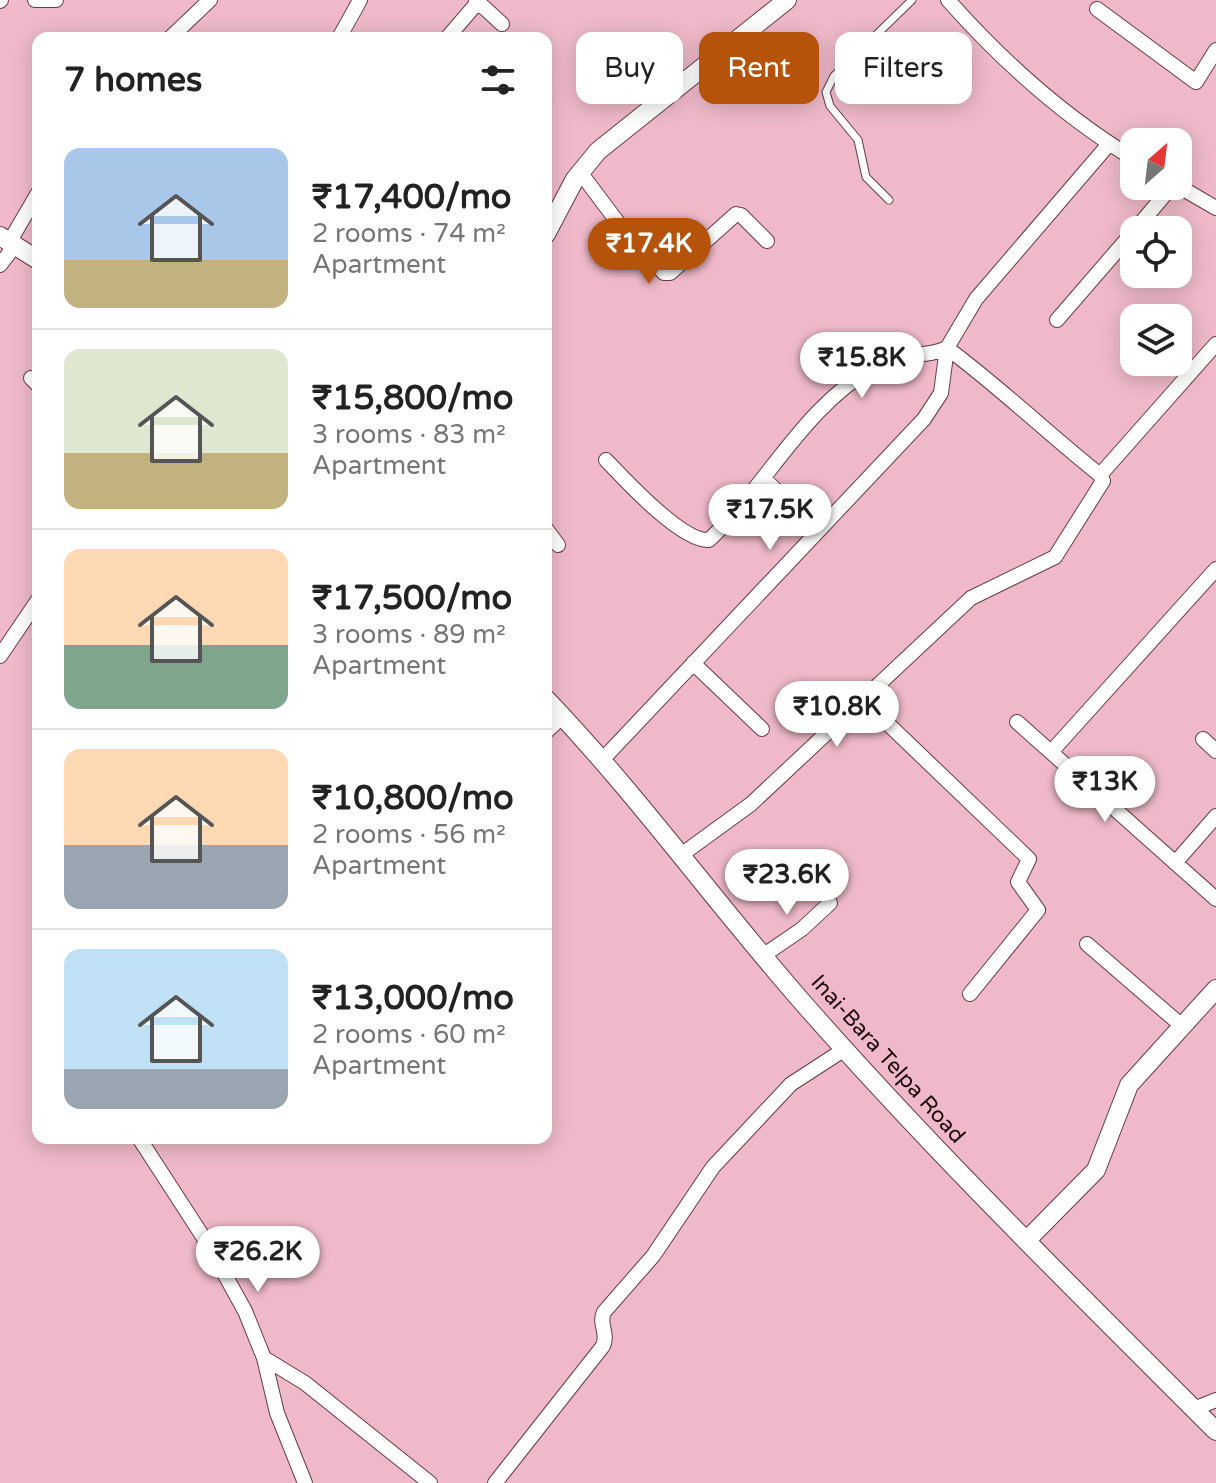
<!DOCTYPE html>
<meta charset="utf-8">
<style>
:root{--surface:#fff;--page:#f2f2f2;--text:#222;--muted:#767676;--line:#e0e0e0;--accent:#b45309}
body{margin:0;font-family:"Varela Round",sans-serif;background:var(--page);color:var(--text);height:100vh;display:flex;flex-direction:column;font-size:30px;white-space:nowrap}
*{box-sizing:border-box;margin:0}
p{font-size:26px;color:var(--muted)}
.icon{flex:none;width:44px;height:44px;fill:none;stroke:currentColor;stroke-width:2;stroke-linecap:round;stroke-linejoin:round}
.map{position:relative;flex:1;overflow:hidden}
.details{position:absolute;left:32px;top:32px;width:520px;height:1112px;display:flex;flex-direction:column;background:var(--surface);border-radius:16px;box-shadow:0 4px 20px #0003}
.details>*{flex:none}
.hud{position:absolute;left:576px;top:32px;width:520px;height:72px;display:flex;gap:16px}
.needle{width:52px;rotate:28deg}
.fabs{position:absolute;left:1120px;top:128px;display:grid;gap:16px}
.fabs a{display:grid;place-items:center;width:72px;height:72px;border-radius:16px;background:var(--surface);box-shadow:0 4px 20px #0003;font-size:40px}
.price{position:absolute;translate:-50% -68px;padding:0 18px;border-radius:28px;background:#fff;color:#222;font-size:26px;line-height:52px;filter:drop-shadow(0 2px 4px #0008)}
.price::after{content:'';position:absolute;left:50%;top:48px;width:24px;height:18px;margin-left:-12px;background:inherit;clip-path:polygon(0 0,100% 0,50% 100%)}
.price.on{background:var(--accent);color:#fff}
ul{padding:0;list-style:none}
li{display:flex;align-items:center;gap:24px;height:200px;padding:0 32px}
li+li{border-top:2px solid var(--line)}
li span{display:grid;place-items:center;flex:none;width:224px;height:160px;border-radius:16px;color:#555}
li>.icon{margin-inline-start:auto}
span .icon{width:96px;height:96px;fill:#fffc;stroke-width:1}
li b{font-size:34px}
h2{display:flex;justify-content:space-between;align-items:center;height:96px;padding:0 32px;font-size:34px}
.pill{padding:0 28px;border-radius:16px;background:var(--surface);box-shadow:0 4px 20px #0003;font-size:28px;line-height:72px}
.pill.on{background:var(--accent);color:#fff}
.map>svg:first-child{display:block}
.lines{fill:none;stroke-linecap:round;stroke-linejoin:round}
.service-casing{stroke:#673a48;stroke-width:9}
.minor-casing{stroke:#673a48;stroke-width:16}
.tertiary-casing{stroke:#673a48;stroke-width:20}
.service{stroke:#fff;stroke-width:7}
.minor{stroke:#fff;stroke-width:14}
.tertiary{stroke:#fff;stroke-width:18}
.labels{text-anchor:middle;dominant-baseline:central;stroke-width:6;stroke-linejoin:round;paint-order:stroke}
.street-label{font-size:22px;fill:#1e0c12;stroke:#efb9c9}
</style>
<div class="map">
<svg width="1216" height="1483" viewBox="0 0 1216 1483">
<rect width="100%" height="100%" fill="#efb9c9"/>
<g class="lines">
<!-- service casing -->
<g class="service-casing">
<path id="service" d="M889,200L866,177L858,140L830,106L826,92L834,76L912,0"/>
</g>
<!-- minor casing -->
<g class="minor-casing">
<path id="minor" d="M35,0H56
M476,0L502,24
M948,0C1003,62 1063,116 1134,159
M0,1L1,0
M1097,9L1196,82L1216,50
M170,38L210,0
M339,38L360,0
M447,38L478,2
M580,172L622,228L664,273H670L736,214L741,215L767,241
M1178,186L1216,208
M1135,230L1172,186
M10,241L38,193
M0,265L16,244
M1057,320L1134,231
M947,348C1001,388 1047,433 1100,475
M31,378L38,385
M606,460C625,480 682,542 709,540C768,484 803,407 876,366C902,350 924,359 947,348L976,299L1109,144
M763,478L818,529
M546,529L558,545
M0,656L38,600
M693,663L762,729
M862,699L1029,859L1018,882L1038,910L970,994
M1017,722L1216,899
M546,732L563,716
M1203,739L1216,751
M1052,751L1216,569
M603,759L924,419L941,393L947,348
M681,855L751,804L971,598L1055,557L1103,481L1100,475L1216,344
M1175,863L1216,816
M1087,944L1182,1026
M764,955L802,929L830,903
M139,1138L209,1246L245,1311L264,1358L277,1413L305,1483
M264,1358L305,1383L430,1483
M1194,1409L1216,1400
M495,1483L603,1346C609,1333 598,1324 604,1312L653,1256L713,1167L791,1084L845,1049"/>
</g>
<!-- tertiary casing -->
<g class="tertiary-casing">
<path id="tertiary" d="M546,234L575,179L598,151L787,0
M0,236L38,260
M546,699C638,795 716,904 804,1004C935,1153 1076,1291 1216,1431
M1027,1240L1096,1170L1129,1085L1216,989"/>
</g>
<!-- service -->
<use href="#service" class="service"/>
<!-- minor -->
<use href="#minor" class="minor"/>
<!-- tertiary -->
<use href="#tertiary" class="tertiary"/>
</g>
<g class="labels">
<!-- street labels -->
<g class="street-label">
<text transform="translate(888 1059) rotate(48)">Inai-Bara Telpa Road</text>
</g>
</g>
</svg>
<div class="fabs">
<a><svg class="needle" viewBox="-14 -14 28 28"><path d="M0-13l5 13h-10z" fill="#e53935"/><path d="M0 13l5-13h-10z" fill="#767676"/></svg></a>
<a><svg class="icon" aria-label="locate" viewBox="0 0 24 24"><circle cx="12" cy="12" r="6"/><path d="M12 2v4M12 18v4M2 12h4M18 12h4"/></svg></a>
<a><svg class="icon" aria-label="layers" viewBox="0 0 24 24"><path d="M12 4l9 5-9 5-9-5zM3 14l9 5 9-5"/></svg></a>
</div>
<b class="price on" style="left:649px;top:286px">₹17.4K</b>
<b class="price" style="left:862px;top:400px">₹15.8K</b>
<b class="price" style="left:770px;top:552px">₹17.5K</b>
<b class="price" style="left:837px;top:749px">₹10.8K</b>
<b class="price" style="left:1105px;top:824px">₹13K</b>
<b class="price" style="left:787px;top:917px">₹23.6K</b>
<b class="price" style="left:258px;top:1294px">₹26.2K</b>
<div class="hud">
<a class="pill">Buy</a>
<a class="pill on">Rent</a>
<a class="pill">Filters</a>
</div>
<section class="details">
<h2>7 homes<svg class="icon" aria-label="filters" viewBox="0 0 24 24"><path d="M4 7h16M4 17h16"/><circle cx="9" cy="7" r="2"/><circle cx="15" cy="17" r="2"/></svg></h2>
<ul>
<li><span style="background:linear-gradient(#a9c7e8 70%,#c2b280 0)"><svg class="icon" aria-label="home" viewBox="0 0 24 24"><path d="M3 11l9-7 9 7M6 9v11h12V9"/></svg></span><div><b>₹17,400/mo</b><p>2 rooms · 74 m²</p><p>Apartment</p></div></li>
<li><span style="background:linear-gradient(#dfe7d0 65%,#c2b280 0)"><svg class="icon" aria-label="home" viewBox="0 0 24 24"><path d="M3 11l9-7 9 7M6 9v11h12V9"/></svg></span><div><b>₹15,800/mo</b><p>3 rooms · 83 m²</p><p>Apartment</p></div></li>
<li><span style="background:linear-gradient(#ffd9b3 60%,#7fa58c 0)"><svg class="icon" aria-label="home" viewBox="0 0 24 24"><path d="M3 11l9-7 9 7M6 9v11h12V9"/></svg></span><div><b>₹17,500/mo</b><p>3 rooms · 89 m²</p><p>Apartment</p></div></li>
<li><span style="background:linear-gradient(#ffd9b3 60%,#9aa5b1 0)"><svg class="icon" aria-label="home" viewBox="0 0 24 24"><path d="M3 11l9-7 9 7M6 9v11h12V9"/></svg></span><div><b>₹10,800/mo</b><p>2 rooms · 56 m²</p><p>Apartment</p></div></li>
<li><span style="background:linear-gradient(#bfe0f5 75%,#9aa5b1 0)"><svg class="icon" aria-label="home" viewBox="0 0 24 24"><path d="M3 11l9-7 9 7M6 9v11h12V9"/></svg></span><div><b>₹13,000/mo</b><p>2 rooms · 60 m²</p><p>Apartment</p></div></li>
</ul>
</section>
</div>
